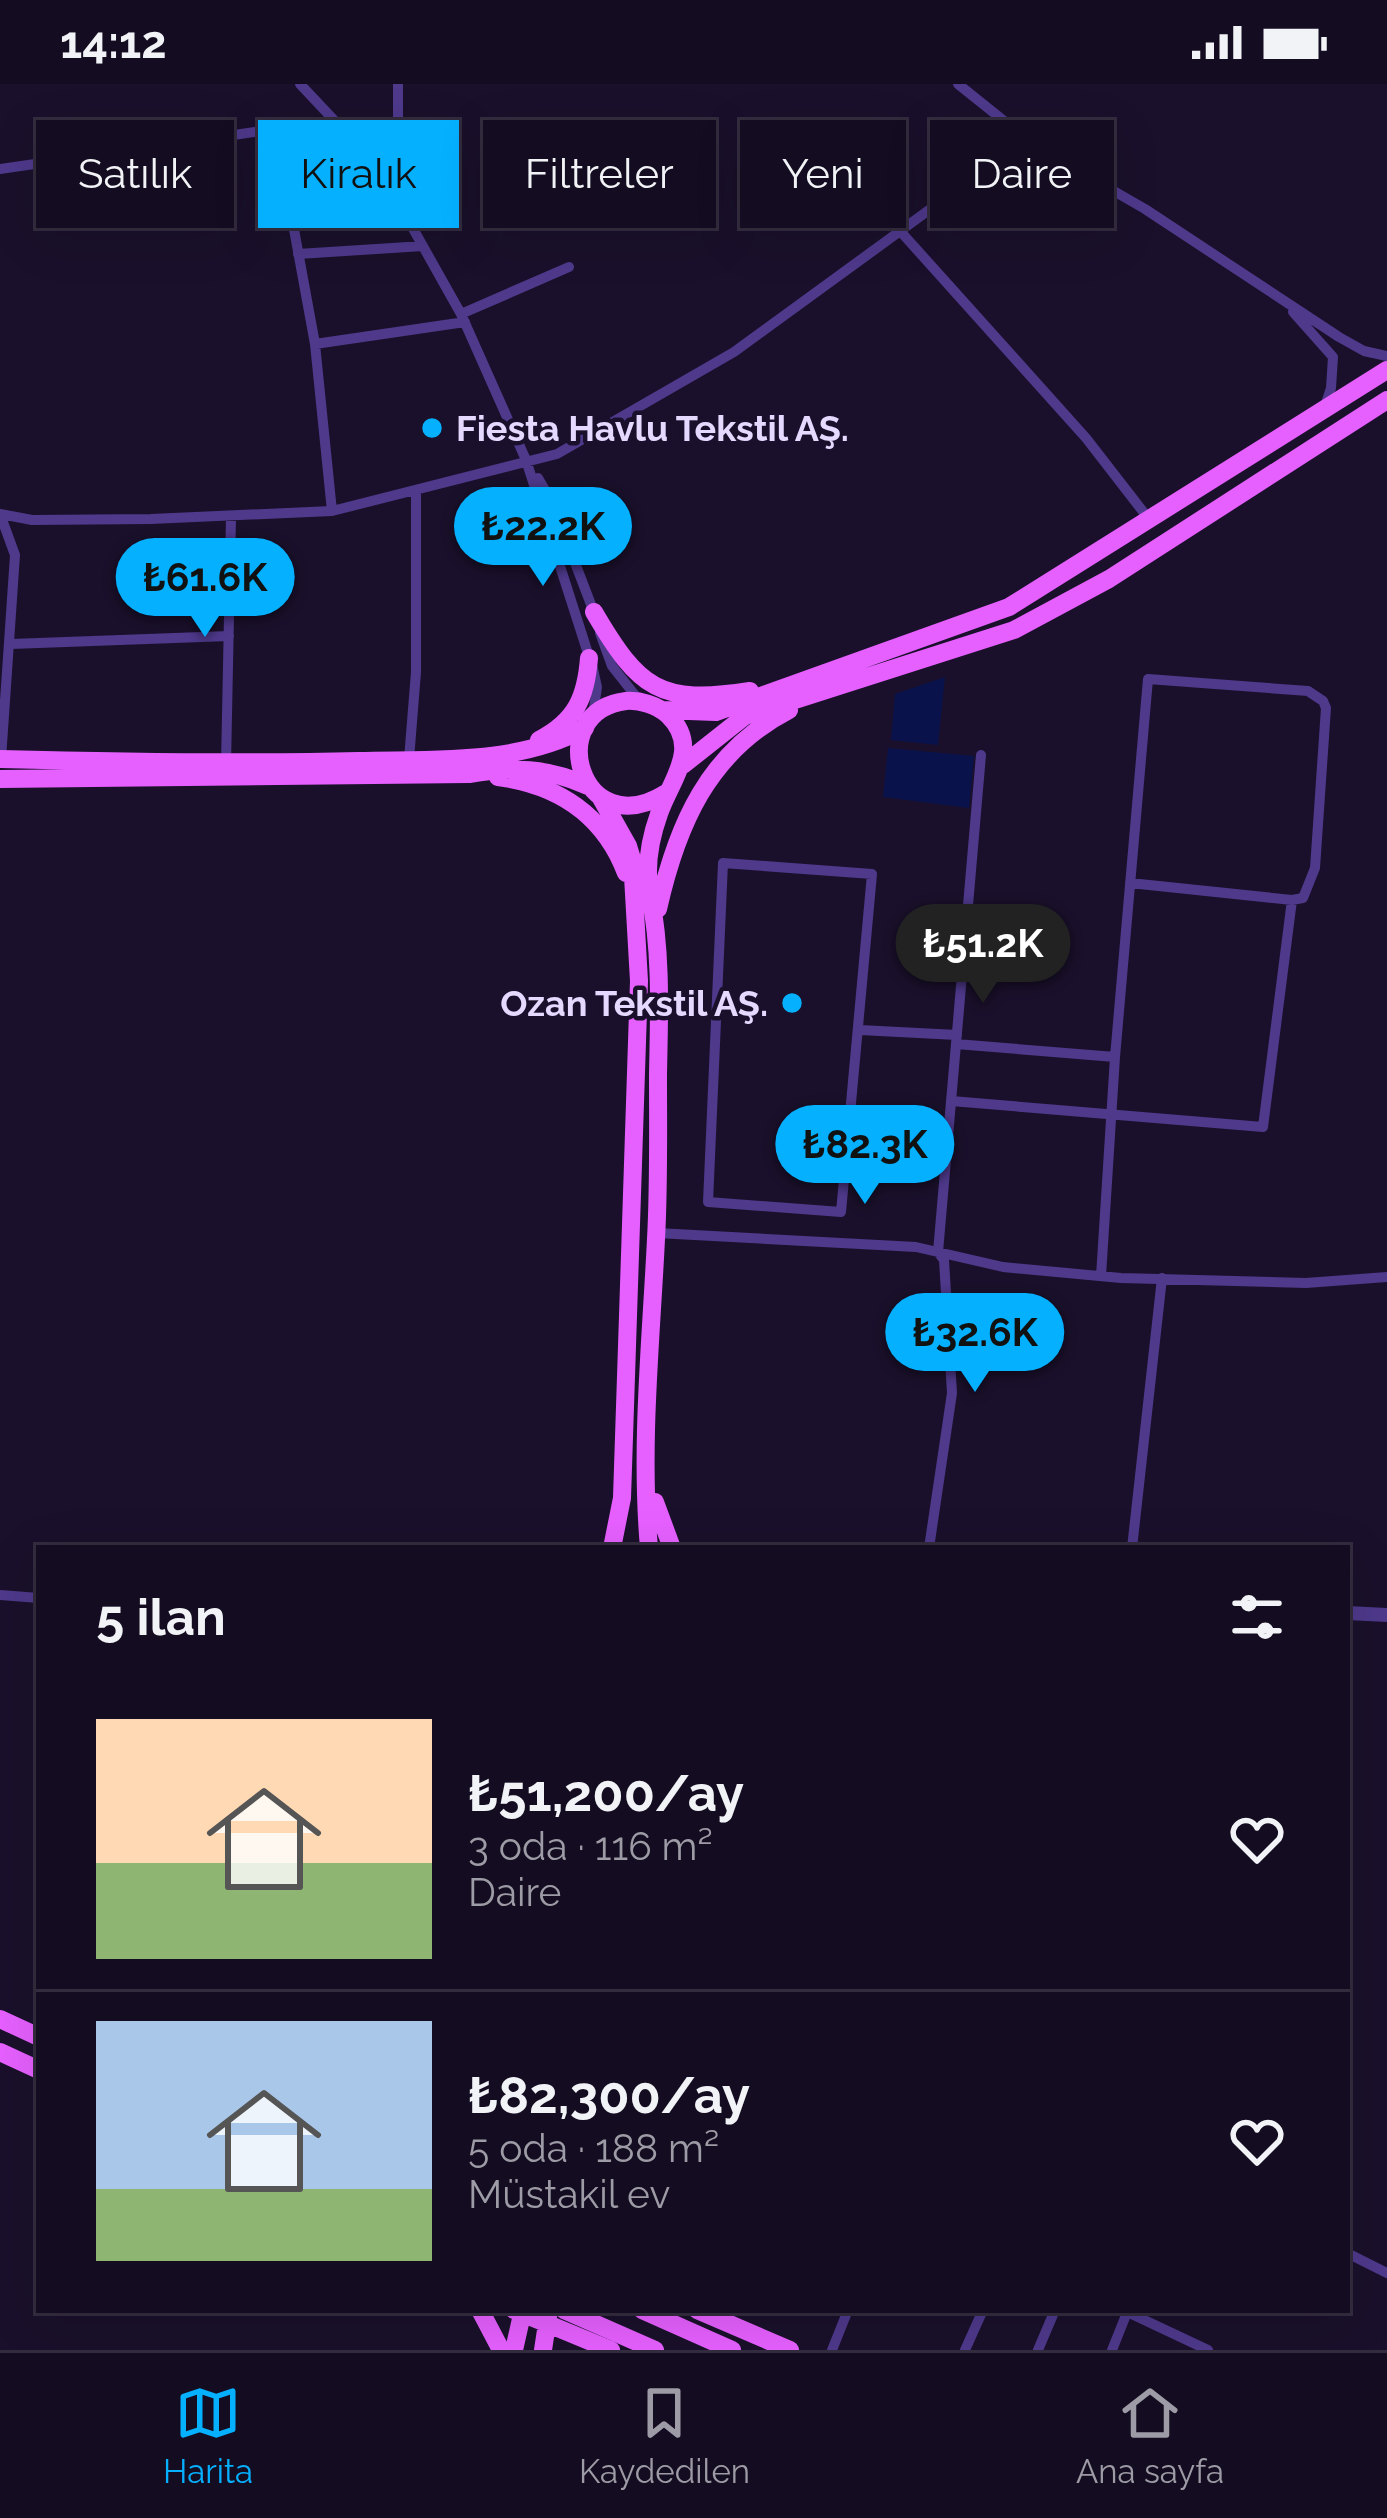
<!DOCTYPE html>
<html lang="tr">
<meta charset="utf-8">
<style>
:root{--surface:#140c20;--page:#1d1529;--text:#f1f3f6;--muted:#9d9ba5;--line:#332c3e;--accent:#05b0ff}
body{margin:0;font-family:Raleway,sans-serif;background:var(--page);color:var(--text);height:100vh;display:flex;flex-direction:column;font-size:45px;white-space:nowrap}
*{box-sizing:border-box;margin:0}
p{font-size:39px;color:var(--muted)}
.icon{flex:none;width:66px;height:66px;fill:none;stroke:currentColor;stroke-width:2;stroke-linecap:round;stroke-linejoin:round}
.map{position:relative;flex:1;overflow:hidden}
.panel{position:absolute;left:36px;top:1461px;width:1314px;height:768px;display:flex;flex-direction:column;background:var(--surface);border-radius:0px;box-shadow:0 12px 48px #0002,0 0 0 3px var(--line)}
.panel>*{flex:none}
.hud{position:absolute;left:36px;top:36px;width:1317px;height:108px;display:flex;gap:24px}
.price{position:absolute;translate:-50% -102px;padding:0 27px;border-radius:42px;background:var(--accent);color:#111;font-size:39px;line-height:78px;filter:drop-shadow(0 3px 6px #0008)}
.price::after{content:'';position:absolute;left:50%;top:72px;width:36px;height:27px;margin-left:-18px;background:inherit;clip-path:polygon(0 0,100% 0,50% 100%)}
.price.on{background:#222;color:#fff}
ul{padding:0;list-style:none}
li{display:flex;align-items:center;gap:36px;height:300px;padding:0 60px}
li+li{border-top:3px solid var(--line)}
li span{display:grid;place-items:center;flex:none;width:336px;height:240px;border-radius:0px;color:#555}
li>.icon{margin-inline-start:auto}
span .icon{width:144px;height:144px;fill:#fffc;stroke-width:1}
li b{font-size:51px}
h2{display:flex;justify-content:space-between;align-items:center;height:144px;padding:0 60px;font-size:51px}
.chip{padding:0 42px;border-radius:0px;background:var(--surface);box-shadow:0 12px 48px #0002,0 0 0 3px var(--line);font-size:42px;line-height:108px}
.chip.on{background:var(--accent);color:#111}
.status{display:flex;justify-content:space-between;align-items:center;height:84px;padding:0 60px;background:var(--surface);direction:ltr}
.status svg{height:33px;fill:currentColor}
.tabs{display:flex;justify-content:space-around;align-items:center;height:168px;border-top:3px solid var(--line);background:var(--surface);font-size:33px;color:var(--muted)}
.tabs a{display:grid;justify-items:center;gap:6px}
.tabs .on{color:var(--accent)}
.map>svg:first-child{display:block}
.water{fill:#09124b}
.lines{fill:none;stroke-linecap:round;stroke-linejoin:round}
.minor{stroke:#4e398b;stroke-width:10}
.tertiary{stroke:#4e398b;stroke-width:14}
.primary{stroke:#e660ff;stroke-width:18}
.primary-bridge{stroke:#e660ff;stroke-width:18}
.poi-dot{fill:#05b0ff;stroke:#1a102b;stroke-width:4.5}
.labels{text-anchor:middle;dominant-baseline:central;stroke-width:9;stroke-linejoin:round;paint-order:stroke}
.poi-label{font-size:36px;font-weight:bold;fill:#e6d9ff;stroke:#1a102b;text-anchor:start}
</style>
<div class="status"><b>14:12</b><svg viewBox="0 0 49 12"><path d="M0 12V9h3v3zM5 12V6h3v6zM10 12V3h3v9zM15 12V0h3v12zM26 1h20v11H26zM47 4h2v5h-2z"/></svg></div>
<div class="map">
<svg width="1387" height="2266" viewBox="0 0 1387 2266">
<rect width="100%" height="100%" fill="#1a102b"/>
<!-- water -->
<path class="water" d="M945,593L938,661L891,656L895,610Z
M888,664L974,672L969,724L883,713Z"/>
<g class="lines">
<!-- minor -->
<path class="minor" d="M300,0L379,84L461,230L526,376L593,585L597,603L593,631
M398,0V33L413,139
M958,0L1034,61L1145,125L1339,253L1364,267L1387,272
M289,44V118L315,260L332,427
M999,75L1055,73
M0,85L282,44L343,47
M901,148L1086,354L1148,434
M298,170L423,162
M1293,228L1333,273L1331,304L1324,325
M461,230L569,183
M315,260L465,238
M538,394L551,416L595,531
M0,430L32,436L151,435L332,427L557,370L734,268L999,75L1007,64V41
M0,430L15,471L1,675
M600,549L612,582L638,615
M11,560L229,552
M409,675L416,588V407
M226,680L231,434
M723,779L872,790L841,1128L708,1118Z
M860,946L957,951
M956,960L1115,973L1148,595L1308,607L1323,617L1326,624L1315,784L1303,814L1292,816L1130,799
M951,1017L1263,1043L1292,816
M657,1149L916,1163L1003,1183L1121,1194L1306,1199L1387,1193
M1101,1192L1115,973
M929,1464L952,1309L944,1176L938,1168L981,671
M1132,1464L1162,1194
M0,1511L39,1514
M1347,2169L1387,2189
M1123,2226L1208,2266
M832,2266L848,2226
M965,2266L983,2226
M1038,2266L1055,2226
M1112,2266L1128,2226"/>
<!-- tertiary -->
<path class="tertiary" d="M1347,1529L1387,1531"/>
<!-- primary -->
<path class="primary" d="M594,528C639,605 660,621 750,607
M662,626L716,628L1009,523L1387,286
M539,656C576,637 586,613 589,574
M0,675C120,678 239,680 359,677C433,675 518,681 585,644
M683,681L745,632L1014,546L1109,495L1387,316
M498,693C558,701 604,731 626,789
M0,695L469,690C514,683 546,683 588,702
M601,714L628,762L632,775L639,897L622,1414L612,1464
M658,825C677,741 708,668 789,626
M655,1418L672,1464
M649,1464C640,1361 651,1258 656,1155C659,1101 658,1046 658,991C659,931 662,870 650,810C645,783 650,755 659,730C670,697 702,664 668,631C657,621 640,616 626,617C542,627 580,763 666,709
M0,1935L39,1953
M0,1968L39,1986
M480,2226L501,2266
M514,2226L611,2266
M642,2226L732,2266
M697,2226L790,2266
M514,2266L523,2226
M543,2266L549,2226"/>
<!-- primary-bridge -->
<path class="primary-bridge" d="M564,2226L655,2266"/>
</g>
<!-- markers -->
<g class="poi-dot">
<circle cx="432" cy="344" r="12"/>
<circle cx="792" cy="919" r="12"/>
</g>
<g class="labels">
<!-- poi labels -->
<g class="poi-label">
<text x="456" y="344">Fiesta Havlu Tekstil AŞ.</text>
<text x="768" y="919" text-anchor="end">Ozan Tekstil AŞ.</text>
</g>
</g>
</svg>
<b class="price" style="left:543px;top:505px">₺22.2K</b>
<b class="price" style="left:205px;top:556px">₺61.6K</b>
<b class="price on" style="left:983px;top:922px">₺51.2K</b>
<b class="price" style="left:865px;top:1123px">₺82.3K</b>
<b class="price" style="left:975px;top:1311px">₺32.6K</b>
<div class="hud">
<a class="chip">Satılık</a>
<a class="chip on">Kiralık</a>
<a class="chip">Filtreler</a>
<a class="chip">Yeni</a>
<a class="chip">Daire</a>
</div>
<section class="panel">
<h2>5 ilan<svg class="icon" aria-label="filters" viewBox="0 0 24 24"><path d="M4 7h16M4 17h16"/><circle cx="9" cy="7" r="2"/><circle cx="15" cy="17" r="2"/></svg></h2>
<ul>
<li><span style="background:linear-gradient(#ffd9b3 60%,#8fb573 0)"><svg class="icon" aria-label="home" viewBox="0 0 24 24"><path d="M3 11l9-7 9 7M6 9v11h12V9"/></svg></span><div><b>₺51,200/ay</b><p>3 oda · 116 m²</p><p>Daire</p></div><svg class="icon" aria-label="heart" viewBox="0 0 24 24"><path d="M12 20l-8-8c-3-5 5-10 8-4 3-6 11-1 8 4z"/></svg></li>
<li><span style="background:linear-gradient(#a9c7e8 70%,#8fb573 0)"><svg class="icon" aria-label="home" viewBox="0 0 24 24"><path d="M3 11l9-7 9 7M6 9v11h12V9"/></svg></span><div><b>₺82,300/ay</b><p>5 oda · 188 m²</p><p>Müstakil ev</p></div><svg class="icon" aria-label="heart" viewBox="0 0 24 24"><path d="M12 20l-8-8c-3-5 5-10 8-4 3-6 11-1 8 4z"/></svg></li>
</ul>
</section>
</div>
<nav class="tabs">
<a class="on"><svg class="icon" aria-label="map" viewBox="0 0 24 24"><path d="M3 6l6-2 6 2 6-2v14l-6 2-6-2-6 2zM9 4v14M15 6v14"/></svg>Harita</a>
<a><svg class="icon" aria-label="saved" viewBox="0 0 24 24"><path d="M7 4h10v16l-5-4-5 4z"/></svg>Kaydedilen</a>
<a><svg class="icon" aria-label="home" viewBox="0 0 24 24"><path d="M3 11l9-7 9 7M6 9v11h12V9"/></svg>Ana sayfa</a>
</nav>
